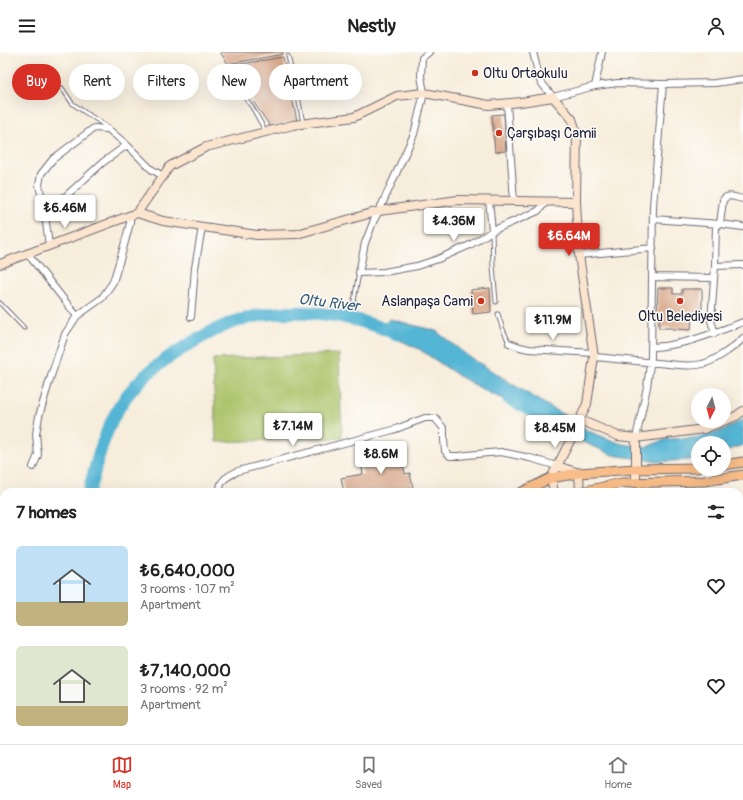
<!DOCTYPE html>
<meta charset="utf-8">
<style>
:root{--surface:#fff;--page:#f2f2f2;--text:#222;--muted:#767676;--line:#e0e0e0;--accent:#d93025}
body{margin:0;font-family:Pangolin,sans-serif;background:var(--page);color:var(--text);height:100vh;display:flex;flex-direction:column;font-size:15px;white-space:nowrap}
*{box-sizing:border-box;margin:0}
p{font-size:13px;color:var(--muted)}
.icon{flex:none;width:22px;height:22px;fill:none;stroke:currentColor;stroke-width:2;stroke-linecap:round;stroke-linejoin:round}
.map{position:relative;flex:1;overflow:hidden}
.details{position:absolute;left:0px;top:436px;width:743px;height:256px;display:flex;flex-direction:column;background:var(--surface);border-radius:12px 12px 0 0;box-shadow:0 4px 16px #0002}
.details>*{flex:none}
.top-card{position:absolute;left:12px;top:12px;width:400px;height:36px;display:flex;gap:8px}
.needle{width:26px;rotate:186deg}
.tools{position:absolute;left:691px;top:336px;display:grid;gap:8px}
.tools a{display:grid;place-items:center;width:40px;height:40px;border-radius:50%;background:var(--surface);box-shadow:0 4px 16px #0002;font-size:20px}
.price{position:absolute;translate:-50% -34px;padding:0 9px;border-radius:4px;background:#fff;color:#222;font-size:13px;line-height:26px;filter:drop-shadow(0 1px 2px #0008)}
.price::after{content:'';position:absolute;left:50%;top:24px;width:12px;height:9px;margin-left:-6px;background:inherit;clip-path:polygon(0 0,100% 0,50% 100%)}
.price.selected{background:var(--accent);color:#fff}
ul{padding:0;list-style:none}
li{display:flex;align-items:center;gap:12px;height:100px;padding:0 16px}
li span{display:grid;place-items:center;flex:none;width:112px;height:80px;border-radius:6px;color:#555}
li>.icon{margin-inline-start:auto}
span .icon{width:48px;height:48px;fill:#fffc;stroke-width:1}
li b{font-size:17px}
h2{display:flex;justify-content:space-between;align-items:center;height:48px;padding:0 16px;font-size:17px}
.pill{padding:0 14px;border-radius:18px;background:var(--surface);box-shadow:0 4px 16px #0002;font-size:14px;line-height:36px}
.pill.selected{background:var(--accent);color:#fff}
header{display:flex;justify-content:space-between;align-items:center;height:52px;padding:0 16px;background:var(--surface);font-size:18px;font-weight:700}
.dock{display:flex;justify-content:space-around;align-items:center;height:56px;border-top:1px solid var(--line);background:var(--surface);font-size:11px;color:var(--muted)}
.dock a{display:grid;justify-items:center;gap:2px}
.dock .selected{color:var(--accent)}
.map>svg:first-child{display:block}
.green{fill:#aac369;stroke:#667252}
.water{fill:#55b5d4;stroke:#3c6c88}
.lines{fill:none;stroke-linecap:round;stroke-linejoin:round}
.river{stroke:#55b5d4;stroke-width:13}
.building{fill:#d8a688}
.lane-casing{stroke:#6d6973;stroke-width:5}
.street-casing{stroke:#6d6973;stroke-width:8}
.secondary-casing{stroke:#6d6973;stroke-width:10}
.primary-casing{stroke:#6d6973;stroke-width:11}
.lane{stroke:#fff;stroke-width:3}
.street{stroke:#fff;stroke-width:6}
.secondary{stroke:#fce5cf;stroke-width:8}
.primary{stroke:#f8bd88;stroke-width:9}
.poi-dot{fill:#c8321e;stroke:#fdfcf7;stroke-width:1.5}
.labels{text-anchor:middle;dominant-baseline:central;stroke-width:3;stroke-linejoin:round;paint-order:stroke}
.poi-label{font-size:14px;fill:#22223b;stroke:#fdfcf7;text-anchor:start}
.water-label{font-size:15px;font-style:italic;fill:#365d78;stroke:#fdfcf7}
</style>
<header><svg class="icon" aria-label="menu" viewBox="0 0 24 24"><path d="M4 6h16M4 12h16M4 18h16"/></svg>Nestly<svg class="icon" aria-label="person" viewBox="0 0 24 24"><circle cx="12" cy="8" r="4"/><path d="M4 21q1-7 8-7t8 7"/></svg></header>
<div class="map">
<svg width="743" height="692" viewBox="0 0 743 692">
<rect width="100%" height="100%" fill="#fdfcf7"/>
<filter id="ink" filterUnits="userSpaceOnUse"><feTurbulence type="fractalNoise" baseFrequency=".025" numOctaves="2"/><feDisplacementMap in="SourceGraphic" scale="8" xChannelSelector="R" yChannelSelector="G"/><feConvolveMatrix kernelMatrix="1 2 1 2 8 2 1 2 1" color-interpolation-filters="sRGB"/></filter>
<filter id="wash" filterUnits="userSpaceOnUse"><feTurbulence type="fractalNoise" baseFrequency=".012" numOctaves="4" result="noise"/><feDisplacementMap in="SourceGraphic" scale="16" xChannelSelector="R" yChannelSelector="G"/><feGaussianBlur stdDeviation="0.9" result="paint"/><feColorMatrix in="noise" values="0 0 0 0 0 0 0 0 0 0 0 0 0 0 0 0 0 1.4 0 .05"/><feComposite in="paint" operator="in"/></filter>
<g filter="url(#wash)">
<rect width="100%" height="100%" fill="#f7eddb"/>
<!-- green -->
<path class="green" d="M339,302L342,386L216,390L213,307Z"/>
<!-- water -->
<path class="water" d="M390,267L436,279L468,304L538,348L569,366L588,379L622,392L646,395L667,387L695,386L724,378L743,367V393L724,400V391H698V406L688,408L658,410L613,403L558,379L528,357L491,342L459,324L419,297L378,278Z"/>
<g class="lines">
<!-- river -->
<path class="river" d="M509,347L547,366
M89,440C97,407 106,372 126,345C141,324 162,309 183,296C201,285 220,274 240,268C291,253 349,261 397,282
M1,692L6,688"/>
</g>
<g id="blocks">
<!-- building -->
<path class="building" d="M220,0H283V2L228,12Z
M283,5L297,69L270,74L229,14Z
M504,62L506,99L495,100L492,63Z
M490,236L491,260L473,262L471,238Z
M658,236H673V242H682V237H702V257H697V263H692L691,278L672,277V276H659V262H657Z
M403,396L406,409L403,410L405,422L410,421L413,436L409,437V440H344L341,426L363,422L360,404L375,401V404L392,401V398Z"/>
</g>
</g>
<g filter="url(#ink)">
<use href="#blocks" fill-opacity="0" stroke="#6d6973" stroke-width="1"/>
<g class="lines">
<!-- lane casing -->
<g class="lane-casing">
<path id="lane" d="M288,4L298,45L303,71
M229,25L252,55L266,80
M62,36L72,51L83,59L97,68L108,76
M492,179L493,214L496,250
M0,251L24,276
M353,254L359,221
M498,262L502,275L509,291"/>
</g>
<!-- street casing -->
<g class="street-casing">
<path id="street" d="M429,0L422,6L421,24L424,41L414,82L379,159L374,168L365,191L359,221L384,220L417,214L438,207L470,193L492,179L517,168L538,159L547,149
M533,0L540,29L553,45L595,34L618,31L663,32L715,31L743,27
M595,34L602,0
M507,52L514,149
M489,148L492,179
M44,156L66,144L102,111L127,93
M653,167L720,172L743,175
M720,172L723,148C728,141 736,146 743,147
M49,193L44,156L39,133L41,122L53,107L94,76L108,77L127,93L151,117L163,124
M27,201L77,264
M579,203L653,196
M715,214L743,213
M652,225L714,226
M191,265L195,216L202,175
M715,281L711,269L715,214L716,172
M509,291L520,295L529,297L593,301
M651,295C665,295 676,292 689,289C707,284 725,277 743,270
M594,305C618,307 643,310 668,312C679,313 691,315 702,312C713,310 735,295 743,286
M636,386L647,335L651,305L653,154L663,32
M33,415L38,403L36,382L39,364L51,324L65,282L77,264L102,246L113,230L122,201L130,171V163
M220,440C219,428 228,424 238,419L393,378L425,366H435L440,372L444,377V388L445,399L450,404H459L477,402L501,400L530,406L557,414
M739,472L743,471
M739,604H743
M0,668L4,664
M351,688L358,692
M456,688L461,692
M556,688L560,692
M627,688L629,692
M330,692L332,688
M418,692L421,688"/>
</g>
<!-- secondary casing -->
<g class="secondary-casing">
<path id="secondary" d="M137,161L163,169L257,183L297,182L379,159L458,148L576,150
M0,212L137,161L170,114L206,95L293,73L354,65L397,44L424,41L489,53L521,50L553,45L572,67L577,82L576,150L579,203L594,305L587,352L570,389L551,426L554,440
M580,368L618,384L636,386L704,377L736,364L743,359
M557,414L579,421L580,440
M636,431V386
M739,535L743,533
M0,582L4,583
M248,688L256,692
M699,688V692
M570,692L574,688"/>
</g>
<!-- primary casing -->
<g class="primary-casing">
<path id="primary" d="M724,413L743,410
M522,440L551,426L579,421L635,417L698,416
M581,440L621,431L704,429L743,423
M176,692L178,688
M194,692L196,688"/>
</g>
<!-- lane -->
<use href="#lane" class="lane"/>
<!-- street -->
<use href="#street" class="street"/>
<!-- secondary -->
<use href="#secondary" class="secondary"/>
<!-- primary -->
<use href="#primary" class="primary"/>
</g>
</g>
<!-- markers -->
<g class="poi-dot">
<circle cx="475" cy="21" r="4"/>
<circle cx="499" cy="81" r="4"/>
<circle cx="481" cy="249" r="4"/>
<circle cx="680" cy="249" r="4"/>
</g>
<g class="labels">
<!-- poi labels -->
<g class="poi-label">
<text x="483" y="21">Oltu Ortaokulu</text>
<text x="507" y="81">Çarşıbaşı Camii</text>
<text x="473" y="249" text-anchor="end">Aslanpaşa Cami</text>
<text x="680" y="264" text-anchor="middle">Oltu Belediyesi</text>
</g>
<!-- water labels -->
<g class="water-label">
<text transform="translate(329 251) rotate(7)">Oltu River</text>
</g>
</g>
</svg>
<div class="tools">
<a><svg class="needle" viewBox="-14 -14 28 28"><path d="M0-13l5 13h-10z" fill="#e53935"/><path d="M0 13l5-13h-10z" fill="#767676"/></svg></a>
<a><svg class="icon" aria-label="locate" viewBox="0 0 24 24"><circle cx="12" cy="12" r="6"/><path d="M12 2v4M12 18v4M2 12h4M18 12h4"/></svg></a>
</div>
<b class="price" style="left:65px;top:177px">₺6.46M</b>
<b class="price" style="left:454px;top:190px">₺4.36M</b>
<b class="price selected" style="left:569px;top:205px">₺6.64M</b>
<b class="price" style="left:553px;top:289px">₺11.9M</b>
<b class="price" style="left:293px;top:395px">₺7.14M</b>
<b class="price" style="left:555px;top:397px">₺8.45M</b>
<b class="price" style="left:381px;top:423px">₺8.6M</b>
<div class="top-card">
<a class="pill selected">Buy</a>
<a class="pill">Rent</a>
<a class="pill">Filters</a>
<a class="pill">New</a>
<a class="pill">Apartment</a>
</div>
<section class="details">
<h2>7 homes<svg class="icon" aria-label="filters" viewBox="0 0 24 24"><path d="M4 7h16M4 17h16"/><circle cx="9" cy="7" r="2"/><circle cx="15" cy="17" r="2"/></svg></h2>
<ul>
<li><span style="background:linear-gradient(#bfe0f5 70%,#c2b280 0)"><svg class="icon" aria-label="home" viewBox="0 0 24 24"><path d="M3 11l9-7 9 7M6 9v11h12V9"/></svg></span><div><b>₺6,640,000</b><p>3 rooms · 107 m²</p><p>Apartment</p></div><svg class="icon" aria-label="heart" viewBox="0 0 24 24"><path d="M12 20l-8-8c-3-5 5-10 8-4 3-6 11-1 8 4z"/></svg></li>
<li><span style="background:linear-gradient(#dfe7d0 75%,#c2b280 0)"><svg class="icon" aria-label="home" viewBox="0 0 24 24"><path d="M3 11l9-7 9 7M6 9v11h12V9"/></svg></span><div><b>₺7,140,000</b><p>3 rooms · 92 m²</p><p>Apartment</p></div><svg class="icon" aria-label="heart" viewBox="0 0 24 24"><path d="M12 20l-8-8c-3-5 5-10 8-4 3-6 11-1 8 4z"/></svg></li>
</ul>
</section>
</div>
<nav class="dock">
<a class="selected"><svg class="icon" aria-label="map" viewBox="0 0 24 24"><path d="M3 6l6-2 6 2 6-2v14l-6 2-6-2-6 2zM9 4v14M15 6v14"/></svg>Map</a>
<a><svg class="icon" aria-label="saved" viewBox="0 0 24 24"><path d="M7 4h10v16l-5-4-5 4z"/></svg>Saved</a>
<a><svg class="icon" aria-label="home" viewBox="0 0 24 24"><path d="M3 11l9-7 9 7M6 9v11h12V9"/></svg>Home</a>
</nav>
